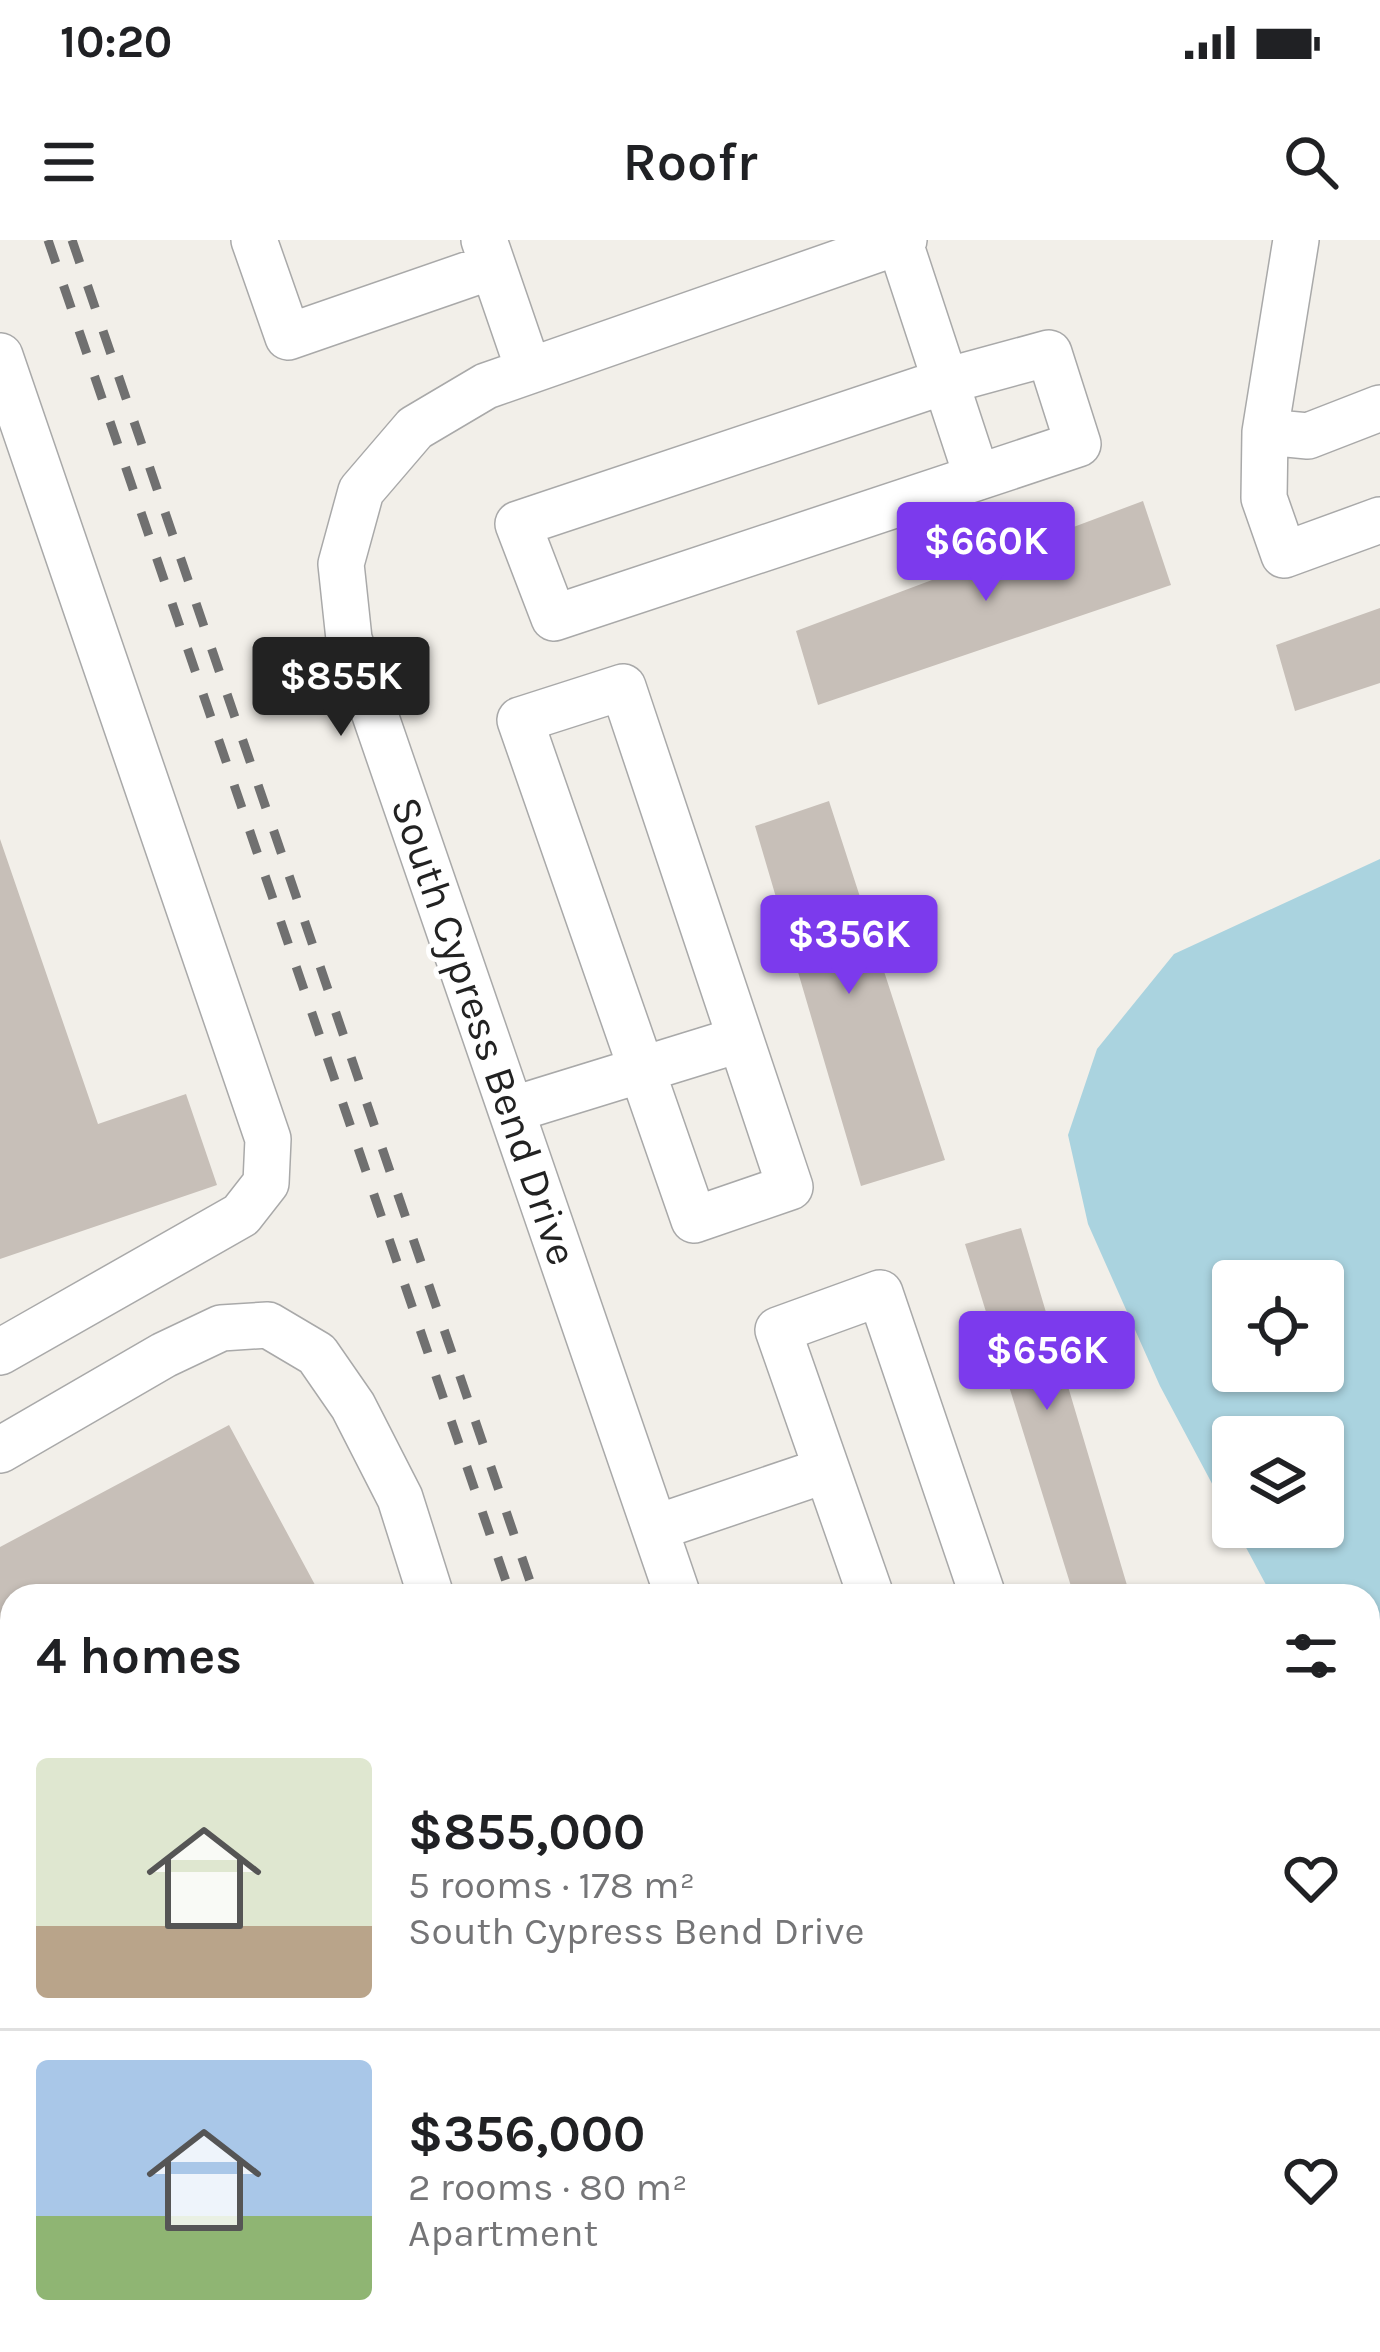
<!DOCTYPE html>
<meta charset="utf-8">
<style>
:root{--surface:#fff;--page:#f2f2f2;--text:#202124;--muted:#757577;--line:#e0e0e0;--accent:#7c3aed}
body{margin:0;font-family:Karla,sans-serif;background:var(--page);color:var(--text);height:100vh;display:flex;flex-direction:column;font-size:45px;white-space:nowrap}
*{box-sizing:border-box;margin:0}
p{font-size:39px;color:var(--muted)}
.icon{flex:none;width:66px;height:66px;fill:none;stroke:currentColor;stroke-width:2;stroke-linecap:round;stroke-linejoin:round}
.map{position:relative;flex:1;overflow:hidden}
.drawer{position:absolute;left:0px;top:1344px;width:1380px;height:768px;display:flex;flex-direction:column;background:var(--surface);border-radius:36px 36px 0 0;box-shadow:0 3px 9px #0004}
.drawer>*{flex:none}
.controls{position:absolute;left:1212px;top:1020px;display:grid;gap:24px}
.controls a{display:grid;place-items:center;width:132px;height:132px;border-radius:12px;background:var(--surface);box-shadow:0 3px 9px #0004;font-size:60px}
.price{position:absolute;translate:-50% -102px;padding:0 27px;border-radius:12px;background:var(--accent);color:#fff;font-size:39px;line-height:78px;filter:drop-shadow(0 3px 6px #0008)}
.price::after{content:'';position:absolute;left:50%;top:72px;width:36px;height:27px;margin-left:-18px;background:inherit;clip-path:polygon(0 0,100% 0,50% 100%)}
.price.on{background:#222;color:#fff}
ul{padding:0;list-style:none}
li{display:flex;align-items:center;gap:36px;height:300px;padding:0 36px}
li+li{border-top:3px solid var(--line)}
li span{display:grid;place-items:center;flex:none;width:336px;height:240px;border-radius:12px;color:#555}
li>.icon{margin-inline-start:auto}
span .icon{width:144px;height:144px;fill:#fffc;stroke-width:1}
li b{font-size:51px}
h2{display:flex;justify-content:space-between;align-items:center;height:144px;padding:0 36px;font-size:51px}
.status{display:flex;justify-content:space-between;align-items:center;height:84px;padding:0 60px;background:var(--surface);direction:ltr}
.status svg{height:33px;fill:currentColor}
header{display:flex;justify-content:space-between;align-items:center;height:156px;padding:0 36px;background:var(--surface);font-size:54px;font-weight:600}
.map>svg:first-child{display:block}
.water{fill:#aad3df;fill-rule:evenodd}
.building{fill:#c7bfb8}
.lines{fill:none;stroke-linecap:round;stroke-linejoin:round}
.minor-casing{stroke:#a9a9a9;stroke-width:48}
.minor{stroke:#fff;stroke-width:45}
.rail{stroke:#707070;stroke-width:9;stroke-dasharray:24 24;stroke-linecap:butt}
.labels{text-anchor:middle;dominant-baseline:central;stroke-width:10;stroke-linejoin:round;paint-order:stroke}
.street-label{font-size:42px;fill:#222;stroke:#fff}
</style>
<div class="status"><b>10:20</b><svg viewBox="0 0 49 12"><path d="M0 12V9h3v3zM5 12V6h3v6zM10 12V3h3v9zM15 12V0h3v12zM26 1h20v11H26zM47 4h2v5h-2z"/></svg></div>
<header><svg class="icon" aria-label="menu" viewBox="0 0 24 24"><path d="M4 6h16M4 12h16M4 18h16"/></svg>Roofr<svg class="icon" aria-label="search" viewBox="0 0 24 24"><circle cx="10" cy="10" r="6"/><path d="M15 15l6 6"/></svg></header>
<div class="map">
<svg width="1380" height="2112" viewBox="0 0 1380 2112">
<rect width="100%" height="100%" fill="#f2efe9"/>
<!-- water -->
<path class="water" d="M1380,619V1519L1368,1508V1356H1272L1235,1287H1323V1197H1233V1283L1160,1146L1088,984L1068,895L1097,809L1174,714ZM1233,1041H1323V1131H1233Z"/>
<!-- building -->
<path class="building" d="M1143,261L1171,345L818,465L796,391Z
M1380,368V443L1295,471L1276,405Z
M829,561L945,920L861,946L755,586Z
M0,599L98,884L186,854L217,945L0,1019Z
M1021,988L1129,1352L1074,1356L965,1004Z
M229,1185L321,1356H12V2100H582L589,2112H0V1307Z
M1368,1625L1380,1642V1724L1371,1729L1368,1724Z
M1368,1821L1380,1827V1909L1368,1934Z
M1223,2100H1289L1283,2112H1217Z"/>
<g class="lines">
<!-- minor casing -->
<g class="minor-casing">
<path id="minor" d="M254,0L288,97L493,26
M484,0L529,131
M899,0L977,237
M1296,0L1265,192L1264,258L1284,315L1380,280
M1049,113L1078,204L554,378L518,284L946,141Z
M0,116L268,899L266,943L241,975L0,1112
M1265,192L1308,196L1380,168
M623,447L790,947L694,980L520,480Z
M511,870L738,800
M0,1210L164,1115L221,1088L268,1085L317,1114L353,1166L400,1258L431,1356
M655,1288L826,1230
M678,1356L349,399L341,324L361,251L415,188L486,146L904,0
M871,1356L778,1090L880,1053L983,1356
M682,2100L686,2112
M934,2100L939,2112"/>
</g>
<!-- minor -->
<use href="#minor" class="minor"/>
<!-- rail -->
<path class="rail" d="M48,0L511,1356
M72,0L535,1356
M763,2100L767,2112
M789,2100L793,2112"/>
</g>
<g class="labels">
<!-- street labels -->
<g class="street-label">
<text transform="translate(484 791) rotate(71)">South Cypress Bend Drive</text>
</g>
</g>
</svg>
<div class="controls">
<a><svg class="icon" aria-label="locate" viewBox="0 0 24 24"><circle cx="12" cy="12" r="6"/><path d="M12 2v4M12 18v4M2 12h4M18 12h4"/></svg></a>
<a><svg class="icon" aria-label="layers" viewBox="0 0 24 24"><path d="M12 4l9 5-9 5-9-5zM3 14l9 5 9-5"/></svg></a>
</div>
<b class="price" style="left:986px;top:364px">$660K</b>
<b class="price on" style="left:341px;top:499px">$855K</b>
<b class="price" style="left:849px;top:757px">$356K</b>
<b class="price" style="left:1047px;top:1173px">$656K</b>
<section class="drawer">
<h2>4 homes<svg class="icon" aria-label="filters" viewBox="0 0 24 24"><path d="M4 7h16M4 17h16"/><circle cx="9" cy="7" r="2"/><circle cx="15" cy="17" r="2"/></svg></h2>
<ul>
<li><span style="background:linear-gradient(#dfe7d0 70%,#b9a48a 0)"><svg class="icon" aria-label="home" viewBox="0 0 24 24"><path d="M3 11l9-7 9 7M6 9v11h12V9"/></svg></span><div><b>$855,000</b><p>5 rooms · 178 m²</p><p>South Cypress Bend Drive</p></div><svg class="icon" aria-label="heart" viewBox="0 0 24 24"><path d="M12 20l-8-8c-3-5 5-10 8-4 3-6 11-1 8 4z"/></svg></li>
<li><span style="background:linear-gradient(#a9c7e8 65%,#8fb573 0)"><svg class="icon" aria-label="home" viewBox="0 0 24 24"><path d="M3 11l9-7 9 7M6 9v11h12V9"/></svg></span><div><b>$356,000</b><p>2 rooms · 80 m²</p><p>Apartment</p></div><svg class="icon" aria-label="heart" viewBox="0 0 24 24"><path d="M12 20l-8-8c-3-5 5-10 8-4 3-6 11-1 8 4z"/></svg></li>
</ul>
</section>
</div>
